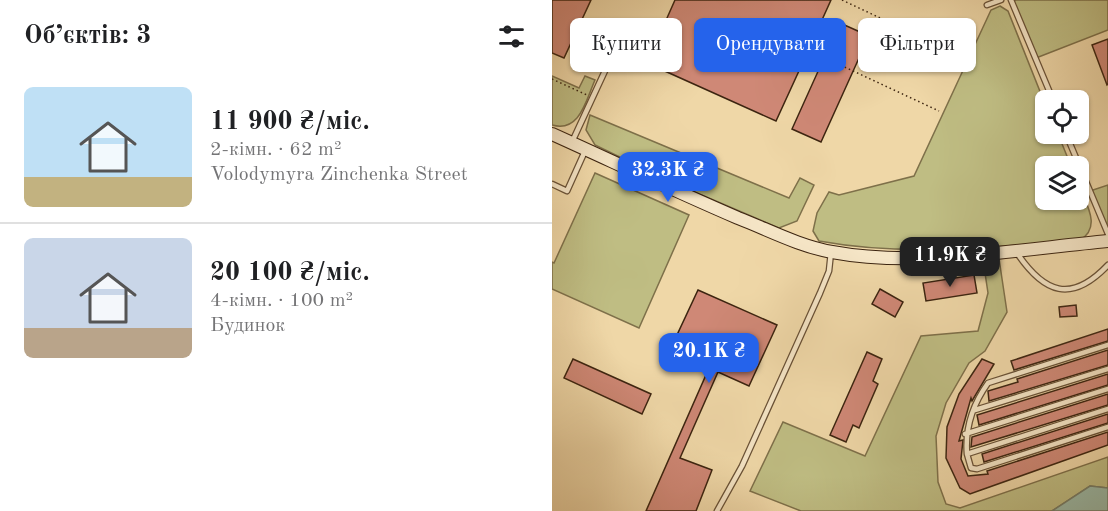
<!DOCTYPE html>
<html lang="uk">
<meta charset="utf-8">
<style>
:root{--surface:#fff;--page:#f2f2f2;--text:#202124;--muted:#757577;--line:#e0e0e0;--accent:#2563eb}
body{margin:0;font-family:"Old Standard TT",serif;background:var(--page);color:var(--text);height:100vh;display:flex;flex-direction:column;font-size:22px;white-space:nowrap}
*{box-sizing:border-box;margin:0}
p{font-size:20px;color:var(--muted)}
.icon{flex:none;width:33px;height:33px;fill:none;stroke:currentColor;stroke-width:2;stroke-linecap:round;stroke-linejoin:round}
.map{position:relative;flex:1;overflow:hidden}
.side{display:flex;flex-direction:column;background:var(--surface);width:552px}
.side>*{flex:none}
.top-card{position:absolute;left:18px;top:18px;width:447px;height:54px;display:flex;gap:12px}
.controls{position:absolute;left:483px;top:90px;display:grid;gap:12px}
.controls a{display:grid;place-items:center;width:54px;height:54px;border-radius:9px;background:var(--surface);box-shadow:0 2px 4px #0004;font-size:30px}
.price{position:absolute;translate:-50% -51px;padding:0 14px;border-radius:12px;background:var(--accent);color:#fff;font-size:20px;line-height:39px;filter:drop-shadow(0 2px 3px #0008)}
.price::after{content:'';position:absolute;left:50%;top:36px;width:18px;height:14px;margin-left:-9px;background:inherit;clip-path:polygon(0 0,100% 0,50% 100%)}
.price.selected{background:#222;color:#fff}
ul{padding:0;list-style:none}
li{display:flex;align-items:center;gap:18px;height:150px;padding:0 24px}
li+li{border-top:2px solid var(--line)}
li span{display:grid;place-items:center;flex:none;width:168px;height:120px;border-radius:9px;color:#555}
li>.icon{margin-inline-start:auto}
span .icon{width:72px;height:72px;fill:#fffc;stroke-width:1}
li b{font-size:26px}
h2{display:flex;justify-content:space-between;align-items:center;height:72px;padding:0 24px;font-size:26px}
.pill{padding:0 21px;border-radius:9px;background:var(--surface);box-shadow:0 2px 4px #0004;font-size:21px;line-height:54px}
.pill.selected{background:var(--accent);color:#fff}
main{display:flex;flex:1;min-height:0}
.map>svg:first-child{display:block}
.green{fill:#bfbd83;stroke:#7e704a;stroke-width:1.5}
.water{fill:#9abaa8;stroke:#747e6b;stroke-width:1.5}
.building{fill:#cf8876;stroke:#3c2410;stroke-width:1.5}
.lines{fill:none;stroke-linecap:round;stroke-linejoin:round}
.service-casing{stroke:#695136;stroke-width:7}
.secondary-casing{stroke:#3c2410;stroke-width:14}
.path{stroke:#3c2410;stroke-width:1.5;stroke-dasharray:1.5 3;stroke-linecap:butt}
.service{stroke:#f5e5c6;stroke-width:4.5}
.secondary{stroke:#f5e5c6;stroke-width:12}
</style>
<main>
<section class="side">
<h2>Об’єктів: 3<svg class="icon" aria-label="filters" viewBox="0 0 24 24"><path d="M4 7h16M4 17h16"/><circle cx="9" cy="7" r="2"/><circle cx="15" cy="17" r="2"/></svg></h2>
<ul>
<li><span style="background:linear-gradient(#bfe0f5 75%,#c2b280 0)"><svg class="icon" aria-label="home" viewBox="0 0 24 24"><path d="M3 11l9-7 9 7M6 9v11h12V9"/></svg></span><div><b>11 900 ₴/міс.</b><p>2-кімн. · 62 m²</p><p>Volodymyra Zinchenka Street</p></div></li>
<li><span style="background:linear-gradient(#c9d6e8 75%,#b9a48a 0)"><svg class="icon" aria-label="home" viewBox="0 0 24 24"><path d="M3 11l9-7 9 7M6 9v11h12V9"/></svg></span><div><b>20 100 ₴/міс.</b><p>4-кімн. · 100 m²</p><p>Будинок</p></div></li>
</ul>
</section>
<div class="map">
<svg width="556" height="511" viewBox="0 0 556 511">
<rect width="100%" height="100%" fill="#efd7a7"/>
<filter id="stains"><feTurbulence type="fractalNoise" baseFrequency=".00333" numOctaves="4"/><feColorMatrix values="0 0 0 0 .2 0 0 0 0 .09 0 0 0 0 .02 0 0 0 .5 -.17"/></filter>
<radialGradient id="worn" r=".72"><stop offset=".6" stop-color="#630" stop-opacity="0"/><stop offset="1" stop-color="#630" stop-opacity=".3"/></radialGradient>
<!-- green -->
<path class="green" d="M464,0H556V30L484,58L460,2Z
M448,6L456,11L493,104L494,134H506L519,166H494V200H526L527,185C534,204 550,227 528,240C440,247 354,257 267,241L261,231L265,213L277,192L287,195L362,176L439,10Z
M0,76L27,88L33,76L43,80C34,100 28,133 0,125Z
M38,115L237,198L248,178L262,185L245,221L227,228L117,181L43,145L34,130Z
M43,173L137,215L87,328L0,289V262L2,263Z
M556,185V234L538,191Z
M446,252L455,312L433,351L417,363L394,403L384,436L386,482L394,504L408,508L556,457V488L538,486L500,511H249L198,491L231,422L313,456L369,336L426,331L436,293L430,253Z"/>
<!-- water -->
<path class="water" d="M538,486L556,488V511H500Z"/>
<!-- building -->
<path class="building" d="M0,0H39L12,58L0,53Z
M123,0H279L260,42L276,49L288,23L317,36L269,142L240,129L268,67L252,60L224,121L95,63Z
M556,39V84L555,85L540,45Z
M422,275L425,293L374,301L371,283Z
M328,289L351,302L343,317L320,304Z
M146,290L225,325L197,386L166,372L128,458L160,470L144,511H94L157,368L118,350Z
M524,305L525,316L508,317L507,307Z
M556,329V341L462,370L459,361Z
M556,350V365L437,401L436,391L466,382L465,379Z
M315,352L330,359L321,381L326,384L307,428L301,425L294,442L278,435Z
M21,359L99,394L90,414L12,378Z
M430,359L442,364L420,401L419,398L407,441L411,440L409,459L416,476L436,474L435,471L556,432V445L429,490L418,494L408,488L394,458L395,427L407,394Z
M556,374V385L427,425L425,415Z
M556,394V405L419,447L420,437Z
M556,414V423L432,462L430,454Z"/>
<g class="lines">
<!-- service casing -->
<g class="service-casing">
<path id="service" d="M459,0L501,100
M435,5L449,0
M514,134L556,234
M20,142L58,60
M0,184L15,191L33,151
M465,253C492,293 519,304 556,265
M556,409L415,454L419,468L425,469L556,427
M423,410L556,369
M413,434L556,389
M415,454C413,429 421,404 436,383L556,345
M165,511L190,466L268,293L277,271L279,252"/>
</g>
<!-- secondary casing -->
<g class="secondary-casing">
<path id="secondary" d="M0,134C62,162 123,191 186,218C217,230 247,246 280,252C365,268 470,249 556,241"/>
</g>
<!-- path -->
<path class="path" d="M290,0L411,57
M256,50L387,111
M0,79L35,95"/>
<!-- service -->
<use href="#service" class="service"/>
<!-- secondary -->
<use href="#secondary" class="secondary"/>
</g>
<rect width="100%" height="100%" filter="url(#stains)"/>
<rect width="100%" height="100%" fill="url(#worn)"/>
</svg>
<div class="controls">
<a><svg class="icon" aria-label="locate" viewBox="0 0 24 24"><circle cx="12" cy="12" r="6"/><path d="M12 2v4M12 18v4M2 12h4M18 12h4"/></svg></a>
<a><svg class="icon" aria-label="layers" viewBox="0 0 24 24"><path d="M12 4l9 5-9 5-9-5zM3 14l9 5 9-5"/></svg></a>
</div>
<b class="price" style="left:116px;top:203px">32.3K ₴</b>
<b class="price selected" style="left:398px;top:288px">11.9K ₴</b>
<b class="price" style="left:157px;top:384px">20.1K ₴</b>
<div class="top-card">
<a class="pill">Купити</a>
<a class="pill selected">Орендувати</a>
<a class="pill">Фільтри</a>
</div>
</div>
</main>
